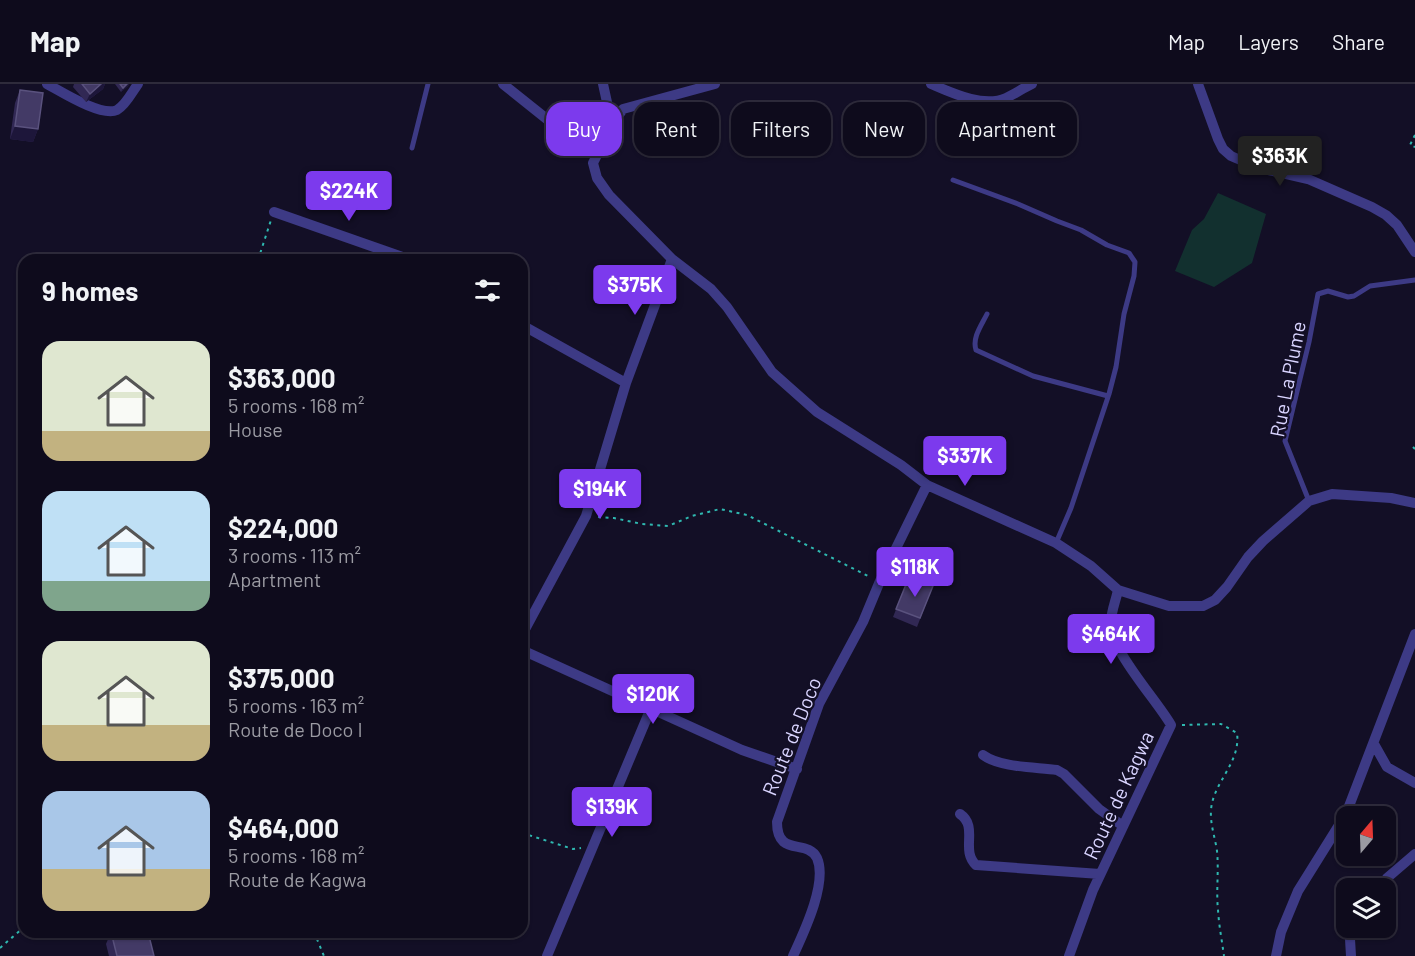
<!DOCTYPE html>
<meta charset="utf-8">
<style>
:root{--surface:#0e0b1c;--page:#1c1929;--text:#f1f3f6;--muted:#9b9ba3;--line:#2e2b3b;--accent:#7c3aed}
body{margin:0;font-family:Barlow,sans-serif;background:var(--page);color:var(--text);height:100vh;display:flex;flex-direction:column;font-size:22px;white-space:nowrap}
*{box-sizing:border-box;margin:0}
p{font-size:20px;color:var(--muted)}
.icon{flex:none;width:33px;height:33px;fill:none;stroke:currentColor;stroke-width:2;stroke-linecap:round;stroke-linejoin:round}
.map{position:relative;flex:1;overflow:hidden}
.sheet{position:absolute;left:18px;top:170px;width:510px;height:684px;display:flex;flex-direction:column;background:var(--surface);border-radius:18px;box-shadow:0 2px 4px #0004,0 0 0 2px var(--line)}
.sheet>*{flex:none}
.guide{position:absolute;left:546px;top:18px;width:570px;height:54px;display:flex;gap:12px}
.needle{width:39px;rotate:19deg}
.fabs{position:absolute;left:1336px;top:722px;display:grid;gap:12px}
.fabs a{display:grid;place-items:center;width:60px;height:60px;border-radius:12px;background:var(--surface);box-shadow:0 2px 4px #0004,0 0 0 2px var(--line);font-size:30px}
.price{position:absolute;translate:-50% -51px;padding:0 14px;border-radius:6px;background:var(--accent);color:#fff;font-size:20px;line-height:39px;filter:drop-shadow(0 2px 3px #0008)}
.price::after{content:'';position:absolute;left:50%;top:36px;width:18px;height:14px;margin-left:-9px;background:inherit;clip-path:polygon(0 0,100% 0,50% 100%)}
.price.on{background:#222;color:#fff}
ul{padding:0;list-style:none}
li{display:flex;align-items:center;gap:18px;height:150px;padding:0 24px}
li span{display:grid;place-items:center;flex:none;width:168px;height:120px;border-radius:18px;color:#555}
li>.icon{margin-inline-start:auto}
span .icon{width:72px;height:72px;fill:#fffc;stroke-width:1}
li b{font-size:26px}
h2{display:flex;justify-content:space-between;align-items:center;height:72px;padding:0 24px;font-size:26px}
.chip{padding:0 21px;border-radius:18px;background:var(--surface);box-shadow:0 2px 4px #0004,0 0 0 2px var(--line);font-size:21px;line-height:54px}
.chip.on{background:var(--accent);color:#fff}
header{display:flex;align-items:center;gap:36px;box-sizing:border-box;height:84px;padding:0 30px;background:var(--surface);border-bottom:2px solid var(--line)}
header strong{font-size:28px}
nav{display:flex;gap:33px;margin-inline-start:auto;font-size:21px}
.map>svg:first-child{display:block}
.green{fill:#12302f}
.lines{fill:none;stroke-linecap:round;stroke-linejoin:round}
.path{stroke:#2fb8b0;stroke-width:2;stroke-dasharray:3 4.5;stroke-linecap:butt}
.lane{stroke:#3d3a85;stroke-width:5}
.street{stroke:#3d3a85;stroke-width:10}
.wall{fill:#312854}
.shaded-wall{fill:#1d163a}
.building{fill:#433a66;stroke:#5a527e;stroke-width:1.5}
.labels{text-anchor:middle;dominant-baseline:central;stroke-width:4.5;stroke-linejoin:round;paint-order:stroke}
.street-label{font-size:20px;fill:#d9d4ff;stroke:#130f26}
</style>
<header>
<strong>Map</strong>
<nav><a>Map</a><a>Layers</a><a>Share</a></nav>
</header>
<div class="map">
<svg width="1415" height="872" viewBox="0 0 1415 872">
<rect width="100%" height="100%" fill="#130f26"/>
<!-- green -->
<path class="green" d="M1218,109L1266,130L1252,179L1214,203L1175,187L1192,146L1204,135Z"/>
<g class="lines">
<!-- path -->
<path class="path" d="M1415,51L1410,61L1415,63
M258,176L271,136
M1413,363L1415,365
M598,433L614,434L642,440L668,442L692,432L720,425L747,431L870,493
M1182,641L1221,640L1237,649C1241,679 1213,698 1211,726C1210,740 1215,753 1217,767C1219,787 1216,807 1218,826C1219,842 1222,857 1224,872
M24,657L22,659L24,670
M522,749L573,765L581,764
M314,848L324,872
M0,864L24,843"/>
<!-- lane -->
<path class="lane" d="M412,64L428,0
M953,96L1018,120L1057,137L1081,146L1107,161L1129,169L1135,178L1134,192L1124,230L1116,283L1109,310L1071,424L1056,459
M987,230C981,242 972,254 976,266L1033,292L1108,312
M1309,417L1285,357L1309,258L1318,210L1328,207L1348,213L1354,212L1370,202L1415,196"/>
<!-- street -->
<path class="street" d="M47,0C62,8 101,33 117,26C126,21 132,8 138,0
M503,0L553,40L571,48L599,67
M603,0L612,41
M715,0L623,25L612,41L593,79L597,94L609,111L672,175L711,205L727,223L772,288L817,328L901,381L927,401L1056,459L1091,482L1118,506L1169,522H1203L1215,516L1227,503L1248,473L1263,457L1309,417L1332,410L1391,414L1415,419
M931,0C952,9 983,24 1006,14C1015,10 1023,4 1032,0
M1198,0L1218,55L1223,65L1231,72L1259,84L1308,95L1372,123L1386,131L1397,141L1415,168
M274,128L411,176
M522,241L626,299
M522,551L586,432L626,299L672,175
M522,566L742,666L797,685
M1374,660L1387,683L1415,699
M983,671C1001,684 1036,683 1057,686L1064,690L1099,725L1123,742
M960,730C979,743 960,766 976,781L1100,790
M1379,804L1387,794L1415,770
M547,872L651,624
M793,872C803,850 828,799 817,774C807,754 777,774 777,738L819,620L863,538L880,497L927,401
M1069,872L1093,806L1171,641C1156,615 1109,565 1111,538C1111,528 1116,516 1118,506
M1276,872L1281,848L1298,807L1346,730L1415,550
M1351,872L1350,855L1353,843"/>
</g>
<!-- wall -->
<path class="wall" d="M74,0H105L103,5L86,18L73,3Z
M115,0H129L128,2L121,8Z
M20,6L38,45L33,58L10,55L15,19Z
M909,493L933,502L917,543L893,533Z
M111,848L154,872H109L106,860Z"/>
<!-- shaded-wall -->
<path class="shaded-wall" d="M101,0H105L103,5L86,18L90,10Z
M127,0H129L128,2L121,8L123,4Z
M15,42L38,45L33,58L10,55Z"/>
<!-- building -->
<path class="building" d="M82,0H101L90,10Z
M120,0H127L123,4Z
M20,6L43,9L38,45L15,42Z
M909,493L933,502L920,534L896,525Z
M111,848H148L154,872H117Z"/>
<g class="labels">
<!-- street labels -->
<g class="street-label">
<text transform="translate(1287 295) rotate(-79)">Rue La Plume</text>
<text transform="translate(791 652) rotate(-68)">Route de Doco</text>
<text transform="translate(1118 711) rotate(-65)">Route de Kagwa</text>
</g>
</g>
</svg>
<div class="fabs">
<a><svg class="needle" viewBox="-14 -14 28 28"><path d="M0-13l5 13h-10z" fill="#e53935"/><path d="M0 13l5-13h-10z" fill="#9b9ba3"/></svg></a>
<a><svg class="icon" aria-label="layers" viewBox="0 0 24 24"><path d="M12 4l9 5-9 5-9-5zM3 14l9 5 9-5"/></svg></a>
</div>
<b class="price on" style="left:1280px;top:103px">$363K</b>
<b class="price" style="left:349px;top:138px">$224K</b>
<b class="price" style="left:635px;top:232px">$375K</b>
<b class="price" style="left:965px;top:403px">$337K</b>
<b class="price" style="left:600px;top:436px">$194K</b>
<b class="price" style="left:915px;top:514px">$118K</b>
<b class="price" style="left:1111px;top:581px">$464K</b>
<b class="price" style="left:653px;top:641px">$120K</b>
<b class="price" style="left:612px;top:754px">$139K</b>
<div class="guide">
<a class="chip on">Buy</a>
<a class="chip">Rent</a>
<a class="chip">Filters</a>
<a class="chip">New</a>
<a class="chip">Apartment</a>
</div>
<section class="sheet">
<h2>9 homes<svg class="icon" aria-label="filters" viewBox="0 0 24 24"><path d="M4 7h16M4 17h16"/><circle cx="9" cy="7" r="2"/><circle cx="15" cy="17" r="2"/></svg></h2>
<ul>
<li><span style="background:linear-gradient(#dfe7d0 75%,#c2b280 0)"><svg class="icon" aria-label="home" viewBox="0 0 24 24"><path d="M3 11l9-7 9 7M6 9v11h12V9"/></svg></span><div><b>$363,000</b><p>5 rooms · 168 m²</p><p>House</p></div></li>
<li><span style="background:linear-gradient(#bfe0f5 75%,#7fa58c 0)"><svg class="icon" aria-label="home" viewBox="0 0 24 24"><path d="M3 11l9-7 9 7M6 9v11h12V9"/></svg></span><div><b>$224,000</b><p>3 rooms · 113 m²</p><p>Apartment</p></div></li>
<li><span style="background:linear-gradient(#dfe7d0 70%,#c2b280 0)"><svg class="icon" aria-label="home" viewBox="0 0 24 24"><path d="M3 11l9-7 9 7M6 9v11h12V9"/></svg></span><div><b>$375,000</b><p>5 rooms · 163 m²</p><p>Route de Doco I</p></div></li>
<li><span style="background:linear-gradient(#a9c7e8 65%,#c2b280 0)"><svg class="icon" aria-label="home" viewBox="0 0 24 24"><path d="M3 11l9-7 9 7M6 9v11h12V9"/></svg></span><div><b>$464,000</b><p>5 rooms · 168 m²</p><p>Route de Kagwa</p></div></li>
</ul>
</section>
</div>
